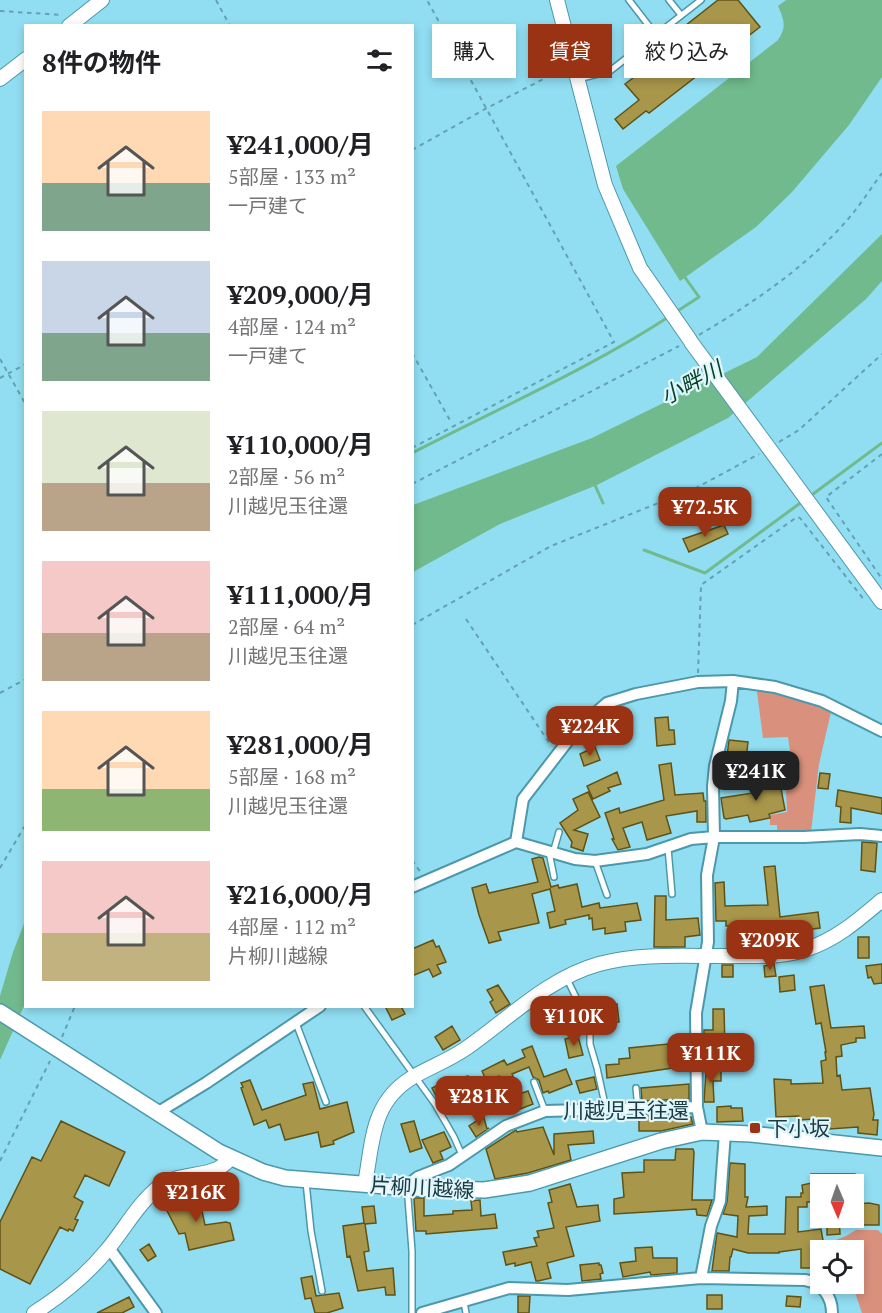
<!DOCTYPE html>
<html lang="ja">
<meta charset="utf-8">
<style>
:root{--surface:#fff;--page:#f2f2f2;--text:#202124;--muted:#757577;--accent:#9a3214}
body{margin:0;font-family:"PT Serif","Noto Sans JP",serif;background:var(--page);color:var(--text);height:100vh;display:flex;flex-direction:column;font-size:22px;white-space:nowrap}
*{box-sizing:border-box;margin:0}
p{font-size:20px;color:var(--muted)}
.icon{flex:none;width:33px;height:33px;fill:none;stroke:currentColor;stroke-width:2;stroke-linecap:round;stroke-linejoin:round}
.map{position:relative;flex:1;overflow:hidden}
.drawer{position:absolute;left:24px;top:24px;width:390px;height:984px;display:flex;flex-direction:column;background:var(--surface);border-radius:0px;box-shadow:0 3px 9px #0003}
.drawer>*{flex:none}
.hud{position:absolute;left:432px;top:24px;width:360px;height:54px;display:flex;gap:12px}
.needle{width:39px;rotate:178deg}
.tools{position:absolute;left:810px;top:1174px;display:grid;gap:12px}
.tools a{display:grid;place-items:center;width:54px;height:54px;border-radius:0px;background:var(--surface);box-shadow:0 3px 9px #0003;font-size:30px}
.price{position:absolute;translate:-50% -51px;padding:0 14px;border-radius:12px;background:var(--accent);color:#fff;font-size:20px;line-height:39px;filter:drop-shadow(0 2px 3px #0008)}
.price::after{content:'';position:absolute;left:50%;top:36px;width:18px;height:14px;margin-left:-9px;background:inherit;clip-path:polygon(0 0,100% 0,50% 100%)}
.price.selected{background:#222;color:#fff}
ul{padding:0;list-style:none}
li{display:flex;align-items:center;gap:18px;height:150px;padding:0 18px}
li span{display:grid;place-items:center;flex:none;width:168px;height:120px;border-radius:0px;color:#555}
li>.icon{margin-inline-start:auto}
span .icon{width:72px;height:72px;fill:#fffc;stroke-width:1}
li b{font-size:26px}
h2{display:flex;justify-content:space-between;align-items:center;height:72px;padding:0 18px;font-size:26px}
.pill{padding:0 21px;border-radius:0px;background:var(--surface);box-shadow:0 3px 9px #0003;font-size:21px;line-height:54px}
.pill.selected{background:var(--accent);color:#fff}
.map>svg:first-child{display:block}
.green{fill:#d9917d}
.water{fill:#71ba8d}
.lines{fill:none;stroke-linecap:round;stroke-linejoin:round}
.stream{stroke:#71ba8d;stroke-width:3}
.building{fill:#a8964a;stroke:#605214;stroke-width:1.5}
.service-casing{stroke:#4c98ab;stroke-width:8}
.minor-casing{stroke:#4c98ab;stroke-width:14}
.tertiary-casing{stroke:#4c98ab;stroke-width:16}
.secondary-casing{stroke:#4c98ab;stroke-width:18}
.path{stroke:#65a1b0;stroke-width:2;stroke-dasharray:4.5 4.5;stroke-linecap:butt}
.service{stroke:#fff;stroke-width:5}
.minor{stroke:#fff;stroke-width:10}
.tertiary{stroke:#fff;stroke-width:14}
.secondary{stroke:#fff;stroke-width:15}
.poi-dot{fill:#9a3214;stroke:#e0f6fc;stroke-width:2}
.labels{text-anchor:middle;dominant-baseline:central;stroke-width:4.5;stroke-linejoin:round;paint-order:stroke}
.street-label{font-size:21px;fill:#1b3b43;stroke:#e0f6fc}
.poi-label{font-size:21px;fill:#1b3b43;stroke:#e0f6fc;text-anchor:start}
.water-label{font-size:22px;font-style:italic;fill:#084427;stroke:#e0f6fc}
</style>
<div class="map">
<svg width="882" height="1313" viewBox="0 0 882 1313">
<rect width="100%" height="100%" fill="#91def2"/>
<!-- green -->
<path class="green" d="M758,689L799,700L831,712L819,764L811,832H777V825H770V815L787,812L785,768L792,767L788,737L763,738L757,692Z
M856,1230H878L882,1234V1313H862L852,1284L854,1251H827L831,1242L846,1236Z"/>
<!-- water -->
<path class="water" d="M786,0H882V77L849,125L792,192L756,227L680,281L623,189L616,166L778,40C787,27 784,20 778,6Z
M882,234V281L866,299L728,418L597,485L500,524L413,572V505L592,438L757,357Z
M25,921V1004L0,1060V996L13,952Z"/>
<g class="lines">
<!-- stream -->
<path class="stream" d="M676,312L699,297L684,276
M412,453C499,408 589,369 670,316
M594,483L603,503
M809,497L882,443
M644,550L705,573L803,501"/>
</g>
<!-- building -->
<path class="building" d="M718,0H738L760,27L649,113L646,111L623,129L615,119L639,100L625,84L642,71L636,63L646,55L653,63L667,51L662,44Z
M724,525L728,534L689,552L683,539Z
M668,717L669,730H674L675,744L657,746L655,718Z
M729,740L748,742L746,759L727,756Z
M595,747L600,760L584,766L580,754Z
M789,752L790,765L778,766L776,753Z
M671,763L675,795L703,793L704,801H706V822H697V811L666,816L671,833L647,840L642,822L623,828L630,847L618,850L612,839H614L605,813L619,808L620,813L664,800L659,765Z
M617,772L621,784L608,788L610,791L593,799L587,786Z
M820,773L830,774L828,789L818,788Z
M779,778L785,810L769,814L770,818L750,822L748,815L726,819L724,818L721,798L753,793L752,787L760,786L759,782Z
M838,790L882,798V814L851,808V823L840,822L841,807L836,806Z
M588,792L600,817L574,830L588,834L583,851L571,847L572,842L560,823L578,810L573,799Z
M862,842L877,843L875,872L861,870Z
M539,857L543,858L551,887L558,885L559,888L577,884L582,907L599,903L600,908L637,903L641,920L625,922L626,931L605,934V928L593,930L592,918L589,919V915L565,920L566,924L550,928L547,913L555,911L550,889L532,894L539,923L498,932L501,940L489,943L479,915L472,888L486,884L489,893L538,882L532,859Z
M775,866L780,917L818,912L820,928L798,931L799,938L796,943L789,945L788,932L769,934V947H748V925L726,926V921H716L715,883L724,882L725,906L768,905L764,867Z
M655,896H666V920L698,918L700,935L685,937V947H654Z
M858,937H869V958H858Z
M433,940L436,947L439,946L446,962L437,965L441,973L433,977L429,969L412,976V949Z
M774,964L776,976L765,977L764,966Z
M882,964V983L874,984L871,977L868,978L866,966Z
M722,965H733V977H722Z
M794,975L795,990L780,992L779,977Z
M498,985L510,1004L496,1013L490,1002L493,1000L487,990Z
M824,985L831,1028L864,1026L865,1038H856V1042L841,1045L842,1056L836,1057L837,1076L840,1075L842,1090L870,1088L874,1114L873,1120H878L877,1135L858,1133V1127L829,1129V1118L799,1120V1116L776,1117L774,1079L791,1080V1084L823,1083L821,1061L826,1060L825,1052H826L821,1023L816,1024L810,987Z
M617,1004L619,1022L595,1026L590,1009Z
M385,1006H401L405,1014L392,1020Z
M713,1009H724L725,1048H704V1030H713Z
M452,1026L460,1040L443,1050L435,1037Z
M578,1036L583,1055L569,1058L565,1039Z
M668,1044L672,1068L607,1078L606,1065L619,1064V1059L630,1058L629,1048Z
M532,1046L544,1077L566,1069L572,1084L549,1093L548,1091L543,1093L539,1080L533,1077L529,1067L512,1074L519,1089L507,1092L499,1076L487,1082L482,1071L504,1060L507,1065L525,1057L522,1050Z
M721,1070V1081H713L714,1102H704L706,1071Z
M468,1076L469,1082L474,1080L477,1093L472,1094L474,1100L466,1103L464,1096L458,1098L455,1085L461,1084L460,1078Z
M594,1077L597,1089L580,1093L576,1081Z
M250,1080L262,1110L306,1095L303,1084L313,1082L320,1109L347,1102L354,1132L333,1141L334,1144L321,1147L318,1132L285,1140L280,1124L269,1128L266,1120L254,1125L241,1088L243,1087L241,1083Z
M446,1081L451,1091L437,1098L432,1088Z
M689,1084V1099L642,1101L641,1088Z
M520,1090L522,1093L528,1091L533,1104L515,1111L509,1097Z
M731,1106V1108H742L743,1121L717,1122V1107Z
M681,1115V1118L691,1117L693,1124L661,1131H639V1116Z
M481,1118H484L487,1129L489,1128L476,1137L469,1126Z
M61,1121L125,1152L109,1186L85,1175L74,1197L83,1202L75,1219L78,1220L73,1231L69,1229L68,1231L60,1227L30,1284L0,1269V1222L32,1157L41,1161Z
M414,1121L422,1148L410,1152L401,1124Z
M543,1127L554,1155V1134L593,1131L594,1143L568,1145L571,1160L528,1173L495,1179L486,1149L516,1130L517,1132Z
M444,1132L451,1147L440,1152L443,1159L433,1163L422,1140Z
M676,1149H693L694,1152L692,1200H712L707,1216L697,1215L696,1209L614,1214V1199L624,1197L622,1173L644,1172V1160H675Z
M730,1163L745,1164V1197H748L746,1207L767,1206V1215L749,1216L748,1234H785L786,1197H801V1193H803L802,1185L812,1183L811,1174H855L857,1185H820V1202H807V1207H798V1232L821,1229L824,1246L814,1247L815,1268H801V1249L779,1252V1253H748L733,1249L731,1257H730L729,1271H712L717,1233L737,1237L738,1216L723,1214L727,1202Z
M222,1184L225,1201L213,1204L209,1187Z
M570,1184L577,1207L598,1205L599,1215L600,1221L566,1227L574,1256L547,1263L551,1278L538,1281H536L531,1262L515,1266V1263L506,1265L503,1252L537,1246L534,1238L539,1237L537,1231L554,1228L548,1203L552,1202L549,1190Z
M190,1191L194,1203L200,1202L205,1225L226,1222L230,1223L234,1240L189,1250L185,1233L179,1234L163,1203L174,1196Z
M414,1198H424V1216L453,1214V1211L472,1210L471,1201L480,1200L481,1216L495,1214L497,1228L426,1234V1231H416Z
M869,1203L879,1205V1225H855V1204Z
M374,1206L376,1223L365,1224L369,1251L364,1252L367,1271L393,1268L395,1295H386L385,1287L358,1291L350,1256L347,1257L343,1226L364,1223L362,1207Z
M827,1218H839L840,1234L827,1235Z
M149,1244L156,1256L148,1261L140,1250Z
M652,1247L653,1258H677V1273L651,1275L650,1272L623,1277L620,1263L636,1261L635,1248Z
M599,1263V1265H601L603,1273L600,1274L601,1279L582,1281L580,1265Z
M312,1276L316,1296L339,1293L343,1308L327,1313H315L311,1298L305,1299L301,1278Z
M707,1295H722V1309H707Z
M518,1296H530L529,1313H518Z
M787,1296L801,1297L800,1307L786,1306Z
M129,1297L134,1307L122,1313H97Z"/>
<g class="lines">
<!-- service casing -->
<g class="service-casing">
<path id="service" d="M629,0L656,35
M669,0L681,15
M578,79L610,71L701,0
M668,848L672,894
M549,852L554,877
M553,853L559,832
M595,861L607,895
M567,979L590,1026V1044L597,1068L606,1109
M364,1006L435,1104L454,1137L462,1155
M296,1023L326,1102
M534,1082L545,1111
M636,1088L638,1109
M306,1182L311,1231L322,1291
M411,1189L408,1198L412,1251V1313
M464,1302L466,1313"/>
</g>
<!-- minor casing -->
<g class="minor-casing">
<path id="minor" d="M882,731L822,701L775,687L733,681L698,682L636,694L607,703L577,729L523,799L516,842L575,859L595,861L647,854L691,839L714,837H804L860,834L882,836
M412,887L516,842
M157,1113L206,1083L320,1006
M702,1132L697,1107L696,1013L708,942L707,875L714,837L713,786L715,766L731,701L733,681
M411,1188L413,1181L418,1177L449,1165L506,1126L545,1111L697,1107
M109,1248L156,1313
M701,1278L711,1226L720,1201L725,1133
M422,1313L509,1288L568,1290L701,1278L805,1280C822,1283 832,1296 832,1313"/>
</g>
<!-- tertiary casing -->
<g class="tertiary-casing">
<path id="tertiary" d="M557,0L605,185L640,268L690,340
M69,26L102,0
M0,79L26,59
M691,342L882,602
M365,1184C373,1141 371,1102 413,1077C430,1067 449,1060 465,1049C507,1020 548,978 599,964C643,952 693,957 739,956C761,956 785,957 807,949C837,939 858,920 882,900
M34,1313C62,1295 86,1276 107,1250C124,1230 138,1203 160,1186C177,1174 198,1177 217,1169C222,1167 227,1162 231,1158"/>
</g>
<!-- secondary casing -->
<g class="secondary-casing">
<path id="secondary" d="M0,1012L219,1152L263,1172L285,1178L411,1188L484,1190L530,1183L661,1141L702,1132L751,1134L882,1148"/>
</g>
<!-- path -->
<path class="path" d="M216,0L230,26
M0,11L63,15
M412,150L487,108L563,69
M699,335C753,303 808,266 849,218C861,204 871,188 882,173
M412,353L451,422
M0,359L26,405
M0,378L26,364
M779,442L799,430L882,354
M412,448L614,342L427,0
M882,454L826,497L882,579
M412,484L679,346
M466,619L550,744
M412,625L551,546L696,488L759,454
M698,673L701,585L797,517L800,518L865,601
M0,693L26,679
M412,860L421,873
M0,868L26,824
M62,1037L75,1006
M0,1161L50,1061"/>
<!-- service -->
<use href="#service" class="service"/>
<!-- minor -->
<use href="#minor" class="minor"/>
<!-- tertiary -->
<use href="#tertiary" class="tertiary"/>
<!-- secondary -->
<use href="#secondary" class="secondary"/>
</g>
<!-- markers -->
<rect class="poi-dot" x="749" y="1122" width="12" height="12" rx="3"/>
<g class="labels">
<!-- street labels -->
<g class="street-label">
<text x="626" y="1110">川越児玉往還</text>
<text transform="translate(422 1187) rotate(3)">片柳川越線</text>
</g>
<!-- poi labels -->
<g class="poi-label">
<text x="767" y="1128">下小坂</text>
</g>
<!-- water labels -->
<g class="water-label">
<text transform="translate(691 382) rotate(-28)">小畔川</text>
</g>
</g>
</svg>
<div class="tools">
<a><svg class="needle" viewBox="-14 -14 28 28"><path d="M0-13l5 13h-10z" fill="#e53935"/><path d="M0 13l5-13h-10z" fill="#757577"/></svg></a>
<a><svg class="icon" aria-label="locate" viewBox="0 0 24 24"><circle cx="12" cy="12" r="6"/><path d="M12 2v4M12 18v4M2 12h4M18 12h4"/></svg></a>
</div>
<b class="price" style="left:705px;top:538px">¥72.5K</b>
<b class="price" style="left:590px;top:757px">¥224K</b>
<b class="price selected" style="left:756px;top:802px">¥241K</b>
<b class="price" style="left:770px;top:971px">¥209K</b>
<b class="price" style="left:574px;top:1047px">¥110K</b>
<b class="price" style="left:711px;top:1084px">¥111K</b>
<b class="price" style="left:479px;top:1127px">¥281K</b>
<b class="price" style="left:196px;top:1223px">¥216K</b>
<div class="hud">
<a class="pill">購入</a>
<a class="pill selected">賃貸</a>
<a class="pill">絞り込み</a>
</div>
<section class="drawer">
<h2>8件の物件<svg class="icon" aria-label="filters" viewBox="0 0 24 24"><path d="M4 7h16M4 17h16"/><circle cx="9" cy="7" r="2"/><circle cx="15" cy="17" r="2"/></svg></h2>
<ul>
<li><span style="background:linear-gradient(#ffd9b3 60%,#7fa58c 0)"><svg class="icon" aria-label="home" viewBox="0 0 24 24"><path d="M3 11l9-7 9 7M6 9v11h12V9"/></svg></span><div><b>¥241,000/月</b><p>5部屋 · 133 m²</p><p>一戸建て</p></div></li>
<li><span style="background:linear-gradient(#c9d6e8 60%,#7fa58c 0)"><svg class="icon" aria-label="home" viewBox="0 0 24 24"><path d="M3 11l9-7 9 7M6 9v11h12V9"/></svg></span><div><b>¥209,000/月</b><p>4部屋 · 124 m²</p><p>一戸建て</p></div></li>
<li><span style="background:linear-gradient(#dfe7d0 60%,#b9a48a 0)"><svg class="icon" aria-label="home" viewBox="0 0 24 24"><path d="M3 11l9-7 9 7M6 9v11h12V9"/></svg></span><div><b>¥110,000/月</b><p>2部屋 · 56 m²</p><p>川越児玉往還</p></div></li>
<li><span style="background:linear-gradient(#f6c9c9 60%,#b9a48a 0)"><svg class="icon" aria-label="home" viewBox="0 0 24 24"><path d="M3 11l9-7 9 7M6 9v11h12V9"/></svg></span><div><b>¥111,000/月</b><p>2部屋 · 64 m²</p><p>川越児玉往還</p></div></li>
<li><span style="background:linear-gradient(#ffd9b3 65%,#8fb573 0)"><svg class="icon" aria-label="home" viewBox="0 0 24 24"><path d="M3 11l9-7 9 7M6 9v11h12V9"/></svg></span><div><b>¥281,000/月</b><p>5部屋 · 168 m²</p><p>川越児玉往還</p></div></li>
<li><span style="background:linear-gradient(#f6c9c9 60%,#c2b280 0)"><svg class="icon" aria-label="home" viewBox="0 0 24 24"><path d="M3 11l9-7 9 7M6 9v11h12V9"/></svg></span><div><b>¥216,000/月</b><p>4部屋 · 112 m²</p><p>片柳川越線</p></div></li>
</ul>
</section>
</div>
